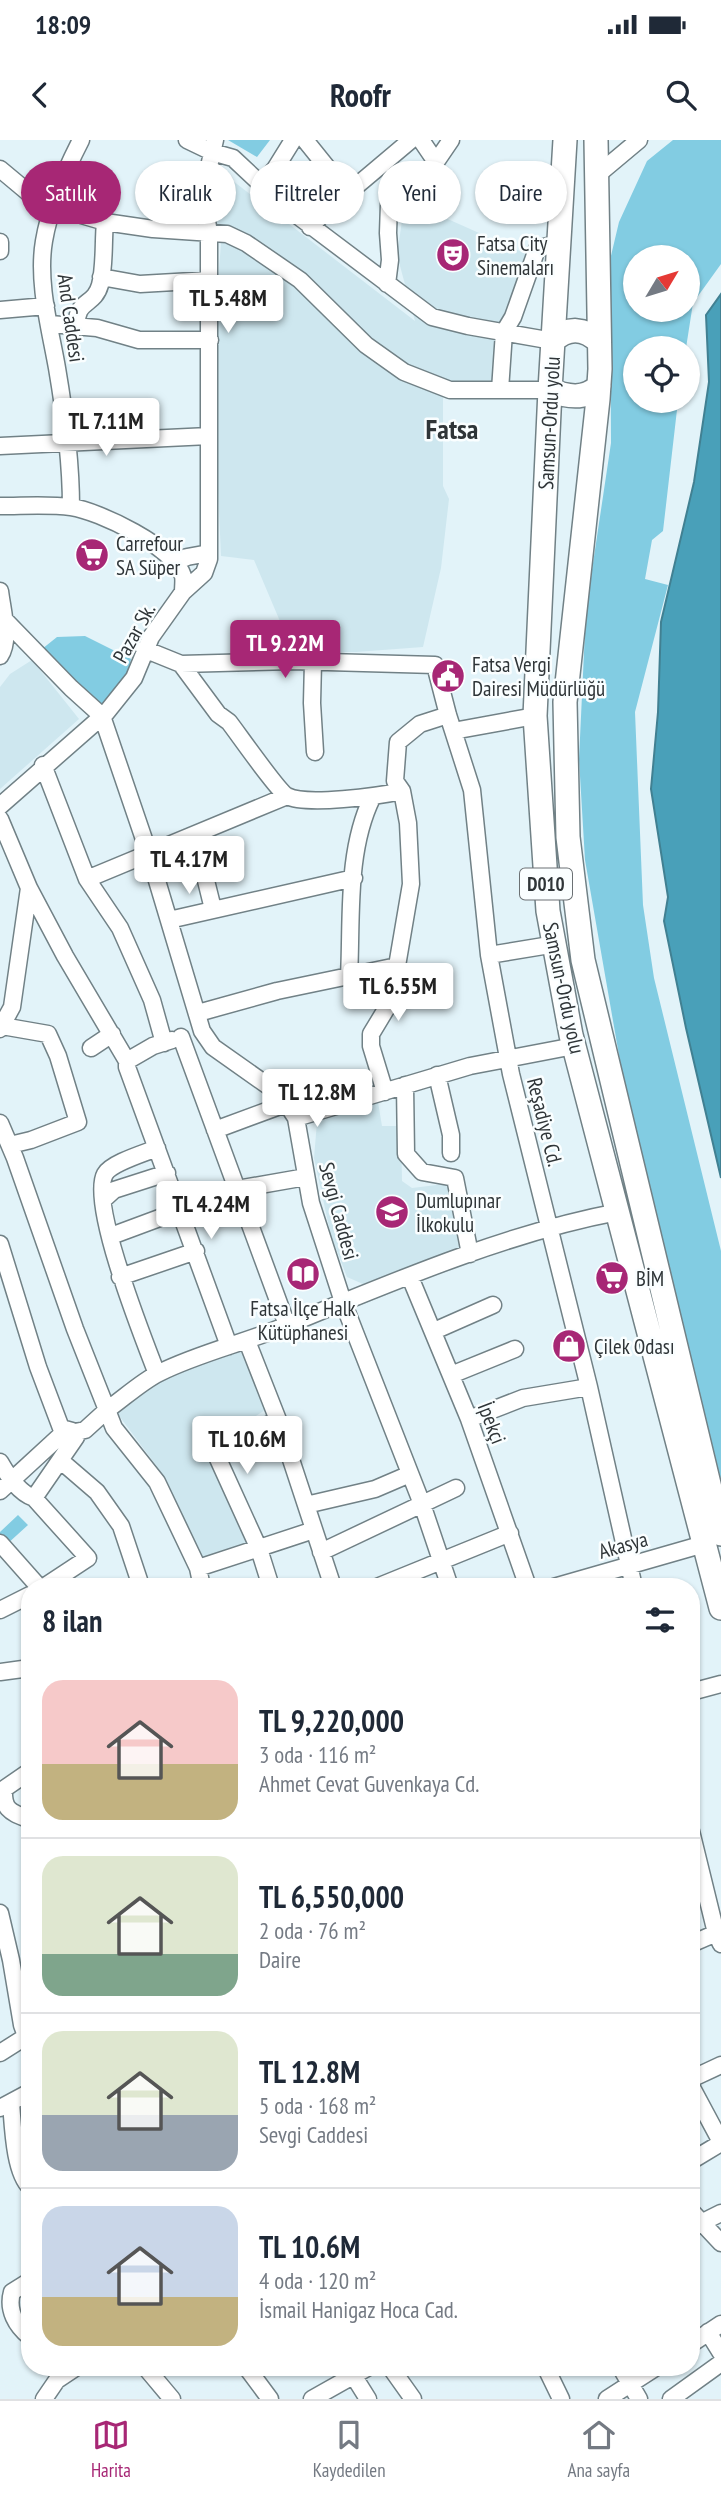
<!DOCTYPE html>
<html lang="tr">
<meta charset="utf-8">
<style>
:root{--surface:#fff;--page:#f2f2f3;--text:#1f2937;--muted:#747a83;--line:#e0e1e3;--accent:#a72775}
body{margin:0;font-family:"PT Sans Narrow",sans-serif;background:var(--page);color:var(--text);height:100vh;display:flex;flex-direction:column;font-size:26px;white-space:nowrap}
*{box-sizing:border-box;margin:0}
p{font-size:23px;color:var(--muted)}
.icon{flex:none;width:38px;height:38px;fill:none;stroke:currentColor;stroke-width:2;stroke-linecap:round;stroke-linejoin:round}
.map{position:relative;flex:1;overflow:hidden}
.side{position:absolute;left:21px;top:1438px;width:679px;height:798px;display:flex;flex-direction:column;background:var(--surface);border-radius:28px;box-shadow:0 2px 5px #0004}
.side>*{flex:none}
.guide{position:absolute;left:21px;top:21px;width:679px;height:63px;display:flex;gap:14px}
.needle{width:46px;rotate:52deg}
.tools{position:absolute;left:623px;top:105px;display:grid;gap:14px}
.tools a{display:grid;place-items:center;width:77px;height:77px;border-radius:50%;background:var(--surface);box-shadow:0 2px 5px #0004;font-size:35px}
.price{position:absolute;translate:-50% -60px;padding:0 16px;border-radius:7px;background:#fff;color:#222;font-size:23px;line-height:46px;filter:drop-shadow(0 2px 4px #0008)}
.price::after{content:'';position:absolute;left:50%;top:42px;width:21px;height:16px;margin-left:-10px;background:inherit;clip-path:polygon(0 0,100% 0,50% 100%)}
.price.current{background:var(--accent);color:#fff}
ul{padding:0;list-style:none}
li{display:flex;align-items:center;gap:21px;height:175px;padding:0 21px}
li+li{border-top:2px solid var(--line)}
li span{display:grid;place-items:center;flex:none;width:196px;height:140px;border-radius:21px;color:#555}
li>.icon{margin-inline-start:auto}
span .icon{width:84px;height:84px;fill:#fffc;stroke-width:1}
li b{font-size:30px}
h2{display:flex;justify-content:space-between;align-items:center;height:84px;padding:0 21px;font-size:30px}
.pill{padding:0 24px;border-radius:32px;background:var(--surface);box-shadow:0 2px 5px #0004;font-size:24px;line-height:63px}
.pill.current{background:var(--accent);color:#fff}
.status{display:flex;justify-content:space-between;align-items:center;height:49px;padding:0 35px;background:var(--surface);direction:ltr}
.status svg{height:19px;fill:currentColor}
header{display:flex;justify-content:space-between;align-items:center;height:91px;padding:0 21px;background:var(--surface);font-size:32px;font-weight:700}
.dock{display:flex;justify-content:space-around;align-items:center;height:98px;border-top:2px solid var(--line);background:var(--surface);font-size:19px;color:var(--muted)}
.dock a{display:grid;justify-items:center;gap:4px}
.dock .current{color:var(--accent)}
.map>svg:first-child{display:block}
.built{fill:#cee7ef}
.green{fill:#82cce2;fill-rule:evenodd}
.water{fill:#49a0b9;stroke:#418092;stroke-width:2}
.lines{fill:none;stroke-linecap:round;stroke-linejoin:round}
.minor-casing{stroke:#718186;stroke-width:19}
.highway-casing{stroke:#718186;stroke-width:26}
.minor{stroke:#fff;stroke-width:16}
.highway{stroke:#fff;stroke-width:23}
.labels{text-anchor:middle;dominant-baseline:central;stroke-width:5;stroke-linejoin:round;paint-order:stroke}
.shield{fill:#fafeff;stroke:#6c7174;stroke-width:2}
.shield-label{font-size:19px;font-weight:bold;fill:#2f3538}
.poi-label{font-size:21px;fill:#2f3538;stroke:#fafeff;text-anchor:start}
.street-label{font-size:21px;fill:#2f3538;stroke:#fafeff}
.district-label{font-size:28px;font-weight:bold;fill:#2f3538;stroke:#fafeff}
</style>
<div class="status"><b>18:09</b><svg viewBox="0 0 49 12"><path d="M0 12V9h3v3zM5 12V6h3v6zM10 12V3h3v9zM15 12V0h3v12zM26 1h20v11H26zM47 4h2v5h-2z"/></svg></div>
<header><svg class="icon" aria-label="back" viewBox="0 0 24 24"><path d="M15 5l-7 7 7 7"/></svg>Roofr<svg class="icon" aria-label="search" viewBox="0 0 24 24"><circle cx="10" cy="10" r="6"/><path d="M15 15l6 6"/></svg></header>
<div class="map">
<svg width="721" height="2259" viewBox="0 0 721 2259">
<rect width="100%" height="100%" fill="#e2f3f9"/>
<!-- built -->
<path class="built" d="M224,34L415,181L397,115L405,60L531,116L496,204L492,242L457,245L443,250V346L449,359L441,428L423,507L356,512H293L254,420L221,416L212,214L221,104L210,67Z
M32,520L79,579L0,649V547L10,534Z
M378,962L382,986H401L402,1041L412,1048L453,1043L465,1107L363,1144L347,1137L331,1096L314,1018L317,982Z
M245,1212L244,1217L265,1270L208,1308L254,1407L201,1421L164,1336L117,1273L131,1259L162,1237L229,1213Z"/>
<!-- green -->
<path class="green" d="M228,0H270L257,17Z
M673,0H721V124L693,163L686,208H635V261H678L663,391L652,400L645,439L668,445L635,572L643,765L654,838L721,1111V1352L635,1007L585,720L579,619L586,470L611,303L610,120L619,82L647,21ZM635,117H688V170H635Z
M85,496L131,519L128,534L102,567L42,509L57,497Z
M18,1375L28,1385L6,1405L0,1399V1392Z"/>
<!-- water -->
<path class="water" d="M721,154V1038L686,888L664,781L668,757L651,649L658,572L661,482L694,342L709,242L706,175Z"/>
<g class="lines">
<!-- minor casing -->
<g class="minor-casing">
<path id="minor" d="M187,0L212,12L233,18L282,64L432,177L468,186L553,201
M305,0L346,51
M421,0L436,22
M0,29L30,54L54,67L105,82L153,89L227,94L246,103L300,140L366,205L404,232L450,250H550
M596,36L639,0
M260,45L275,29L293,0
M310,87L346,51L354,48L411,0
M0,102V111
M101,137L140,144L210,140
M387,144L390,120L388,93L389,64L396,55L436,22L451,0
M0,170L46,166
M50,184L97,188L139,200H210
M77,187C75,159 94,167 100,145C105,126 103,102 105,82
M500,250L504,192L513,177L537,109L559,103
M0,306L209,296
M0,366C23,366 48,364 71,367C99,371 174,407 183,436C184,440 183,447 183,452
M71,367C71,320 65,275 57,228C50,188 37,142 44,101C50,66 65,31 81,0
M175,422L187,417L209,413
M0,451C2,469 11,500 0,516
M3,478L71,548L102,576L149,714L202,891L213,907L281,955L296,978L311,1063L343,1162L422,1364L450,1447
M144,509L181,524L292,521L435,525L448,575L472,650L489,815L511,934L589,1247L634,1447
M313,522L312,563L315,612
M181,524L218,574L229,582C239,595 278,651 287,656C306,666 379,656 402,651
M453,591L535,576
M43,625L87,739L120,788L152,860L164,903
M0,666L106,573L134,538L151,497L183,452L204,433L209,419V94L203,53L215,0
M0,679L29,748L12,867L0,889
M195,696L213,769
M87,739L287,656
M29,748L65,816L127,921V927L229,1206
M169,780L354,738
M489,815L556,804
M349,837C352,779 346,711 372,658
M198,873L277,851L397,826L411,744L408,683L402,651L395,641L398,602L420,584L448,575
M2,886L48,894L58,916L78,982L31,1000L10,1005
M181,897L287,1185
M91,908L112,894
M127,921L153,906L172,900
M437,935L451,995V1013
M405,945L406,1014L422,1032L455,1038L470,1114
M385,952L371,906V894L400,846L395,827
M296,978L470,926L574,906
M0,983L15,1018L75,1189L107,1270C124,1258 141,1242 159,1233C199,1213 244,1203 285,1186C390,1143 506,1093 618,1072
M215,990L288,963
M237,1049L306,1037
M103,1060L114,1050L167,1033
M111,1096L181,1070
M0,1104L38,1227L61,1288L72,1291L76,1297L34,1358
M120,1137L196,1111
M410,1137L469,1279L528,1447
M434,1191L493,1165
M247,1201L278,1280L333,1447
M157,1234C144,1200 89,1063 105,1034C111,1023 145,1013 157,1008
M451,1235L515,1209
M469,1279L523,1258L589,1247
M61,1321L97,1352L121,1386L139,1440V1447
M0,1322C8,1336 19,1353 34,1358L88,1418L44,1447
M0,1351L61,1295L85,1290L107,1270L114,1288L157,1342L198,1428L202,1447
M306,1365L375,1349L410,1334
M0,1403L39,1447
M321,1412L456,1348
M198,1428L314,1390
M271,1447L259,1409L214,1310L278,1280
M377,1447L510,1393
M554,1447L704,1404
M0,1470L30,1455
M0,1532L30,1528
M691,1552L721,1544
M30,1631L4,1649C3,1671 11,1672 30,1680
M691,1691L716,1793L721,1804
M0,1773L11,1820L22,1885L26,1896
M691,1804L721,1791
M0,1913L30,1894
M691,1939L721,1925
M691,1946L721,2002
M11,1963C13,1985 14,2032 30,2047
M0,1968L30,1952
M691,2021L721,2003
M691,2071L721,2103
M691,2088L721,2073
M28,2142L12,2152C7,2170 16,2186 30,2197
M708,2192L721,2213
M691,2204L721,2184
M146,2228L172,2259
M247,2228L270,2259
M391,2228L413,2259
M546,2228L561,2259
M621,2228L639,2259
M353,2235L368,2259
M44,2259L57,2240L75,2228
M312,2259L367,2228
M607,2259L655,2228
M671,2259L721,2223"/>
</g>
<!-- highway casing -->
<g class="highway-casing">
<path id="highway" d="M565,0L550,250L535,576L548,771L571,895L721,1468
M596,0L600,229L598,259L565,562L568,697L583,820L721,1394
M553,201C568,186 585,188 599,202
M550,250C567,257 585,260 599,246"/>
</g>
<!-- minor -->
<use href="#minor" class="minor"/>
<!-- highway -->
<use href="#highway" class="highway"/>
</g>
<!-- icons -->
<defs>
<g id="theatre-disc" transform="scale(1.75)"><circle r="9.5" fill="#a72775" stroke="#fafeff"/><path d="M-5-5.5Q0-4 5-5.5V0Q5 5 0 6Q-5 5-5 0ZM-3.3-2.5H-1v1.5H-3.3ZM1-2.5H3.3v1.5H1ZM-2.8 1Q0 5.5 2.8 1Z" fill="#fff"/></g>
<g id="supermarket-disc" transform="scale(1.75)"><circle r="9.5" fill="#a72775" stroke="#fafeff"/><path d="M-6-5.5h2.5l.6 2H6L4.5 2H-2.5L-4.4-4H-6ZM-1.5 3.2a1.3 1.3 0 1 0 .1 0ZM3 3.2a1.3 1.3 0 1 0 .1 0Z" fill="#fff"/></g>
<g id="civic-disc" transform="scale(1.75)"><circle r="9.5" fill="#a72775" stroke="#fafeff"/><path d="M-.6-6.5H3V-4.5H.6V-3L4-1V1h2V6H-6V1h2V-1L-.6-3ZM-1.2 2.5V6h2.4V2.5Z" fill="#fff"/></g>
<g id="school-disc" transform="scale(1.75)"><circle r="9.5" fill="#a72775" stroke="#fafeff"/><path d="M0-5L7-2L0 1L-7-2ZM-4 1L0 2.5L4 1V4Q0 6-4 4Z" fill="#fff"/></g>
<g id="library-disc" transform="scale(1.75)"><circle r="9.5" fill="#a72775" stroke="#fafeff"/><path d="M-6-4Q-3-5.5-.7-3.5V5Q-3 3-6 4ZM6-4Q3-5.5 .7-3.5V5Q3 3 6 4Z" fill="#fff"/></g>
<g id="shop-disc" transform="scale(1.75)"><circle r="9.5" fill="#a72775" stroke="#fafeff"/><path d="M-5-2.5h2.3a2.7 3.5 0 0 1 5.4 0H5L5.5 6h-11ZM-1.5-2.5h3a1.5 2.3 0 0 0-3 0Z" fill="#fff"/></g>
</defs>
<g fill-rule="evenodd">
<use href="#theatre-disc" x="453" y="115"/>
<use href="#supermarket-disc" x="92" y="415"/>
<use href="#civic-disc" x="448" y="536"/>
<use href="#school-disc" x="392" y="1072"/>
<use href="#library-disc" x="303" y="1134"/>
<use href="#supermarket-disc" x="612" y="1138"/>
<use href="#shop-disc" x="569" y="1206"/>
</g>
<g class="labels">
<!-- shield labels -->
<rect class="shield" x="520" y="728.5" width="52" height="31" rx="5"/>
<g class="shield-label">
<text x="546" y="744">D010</text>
</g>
<!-- poi labels -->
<g class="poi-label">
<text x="477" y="103">Fatsa City<tspan x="477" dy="24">Sinemaları</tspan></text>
<text x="116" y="403">Carrefour<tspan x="116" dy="24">SA Süper</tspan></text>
<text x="472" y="524">Fatsa Vergi<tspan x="472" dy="24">Dairesi Müdürlüğü</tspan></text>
<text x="416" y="1060">Dumlupınar<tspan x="416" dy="24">İlkokulu</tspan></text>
<text x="636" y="1138">BİM</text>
<text x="303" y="1168" text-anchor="middle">Fatsa İlçe Halk<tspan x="303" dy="24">Kütüphanesi</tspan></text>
<text x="594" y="1206">Çilek Odası</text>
</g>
<!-- street labels -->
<g class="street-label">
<text transform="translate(71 178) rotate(82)">And Caddesi</text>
<text transform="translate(549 283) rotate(-87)">Samsun-Ordu yolu</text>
<text transform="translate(134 493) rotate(-61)">Pazar Sk.</text>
<text transform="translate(564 848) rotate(78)">Samsun-Ordu yolu</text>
<text transform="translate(545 982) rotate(76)">Reşadiye Cd.</text>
<text transform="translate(339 1071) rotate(75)">Sevgi Caddesi</text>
<text transform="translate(492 1283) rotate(69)">İpekçi</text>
<text transform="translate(623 1405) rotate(-16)">Akasya</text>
</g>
<!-- district labels -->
<g class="district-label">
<text x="452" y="288">Fatsa</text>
</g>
</g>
</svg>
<div class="tools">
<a><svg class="needle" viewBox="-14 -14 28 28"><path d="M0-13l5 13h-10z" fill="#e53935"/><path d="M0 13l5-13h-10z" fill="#747a83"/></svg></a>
<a><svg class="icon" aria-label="locate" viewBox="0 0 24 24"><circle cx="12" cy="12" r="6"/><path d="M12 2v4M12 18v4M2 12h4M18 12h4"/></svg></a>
</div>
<b class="price" style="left:228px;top:195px">TL 5.48M</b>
<b class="price" style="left:106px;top:318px">TL 7.11M</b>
<b class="price current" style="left:285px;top:540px">TL 9.22M</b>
<b class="price" style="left:189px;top:756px">TL 4.17M</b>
<b class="price" style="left:398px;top:883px">TL 6.55M</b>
<b class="price" style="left:317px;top:989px">TL 12.8M</b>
<b class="price" style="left:211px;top:1101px">TL 4.24M</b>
<b class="price" style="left:247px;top:1336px">TL 10.6M</b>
<div class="guide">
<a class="pill current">Satılık</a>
<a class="pill">Kiralık</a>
<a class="pill">Filtreler</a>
<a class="pill">Yeni</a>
<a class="pill">Daire</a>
</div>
<section class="side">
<h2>8 ilan<svg class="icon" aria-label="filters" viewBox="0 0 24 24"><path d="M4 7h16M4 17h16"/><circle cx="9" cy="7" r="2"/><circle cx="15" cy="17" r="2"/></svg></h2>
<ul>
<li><span style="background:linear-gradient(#f6c9c9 60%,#c2b280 0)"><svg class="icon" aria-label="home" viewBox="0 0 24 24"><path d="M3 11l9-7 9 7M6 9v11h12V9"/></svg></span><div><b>TL 9,220,000</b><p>3 oda · 116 m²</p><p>Ahmet Cevat Guvenkaya Cd.</p></div></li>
<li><span style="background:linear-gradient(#dfe7d0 70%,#7fa58c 0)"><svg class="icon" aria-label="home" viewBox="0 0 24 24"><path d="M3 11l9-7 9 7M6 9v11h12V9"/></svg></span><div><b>TL 6,550,000</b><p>2 oda · 76 m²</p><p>Daire</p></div></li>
<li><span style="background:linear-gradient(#dfe7d0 60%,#9aa5b1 0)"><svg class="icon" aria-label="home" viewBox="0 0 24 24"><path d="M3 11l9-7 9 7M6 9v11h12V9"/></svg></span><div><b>TL 12.8M</b><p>5 oda · 168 m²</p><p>Sevgi Caddesi</p></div></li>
<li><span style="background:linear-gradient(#c9d6e8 65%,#c2b280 0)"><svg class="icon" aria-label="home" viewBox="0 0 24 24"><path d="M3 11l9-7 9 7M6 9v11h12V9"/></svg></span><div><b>TL 10.6M</b><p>4 oda · 120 m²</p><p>İsmail Hanigaz Hoca Cad.</p></div></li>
</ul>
</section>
</div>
<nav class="dock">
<a class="current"><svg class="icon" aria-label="map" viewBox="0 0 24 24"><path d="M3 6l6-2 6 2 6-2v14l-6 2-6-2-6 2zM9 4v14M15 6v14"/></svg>Harita</a>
<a><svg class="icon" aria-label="saved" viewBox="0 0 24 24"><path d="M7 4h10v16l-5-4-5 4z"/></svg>Kaydedilen</a>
<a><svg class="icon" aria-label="home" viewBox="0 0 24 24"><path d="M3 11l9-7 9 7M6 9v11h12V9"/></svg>Ana sayfa</a>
</nav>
